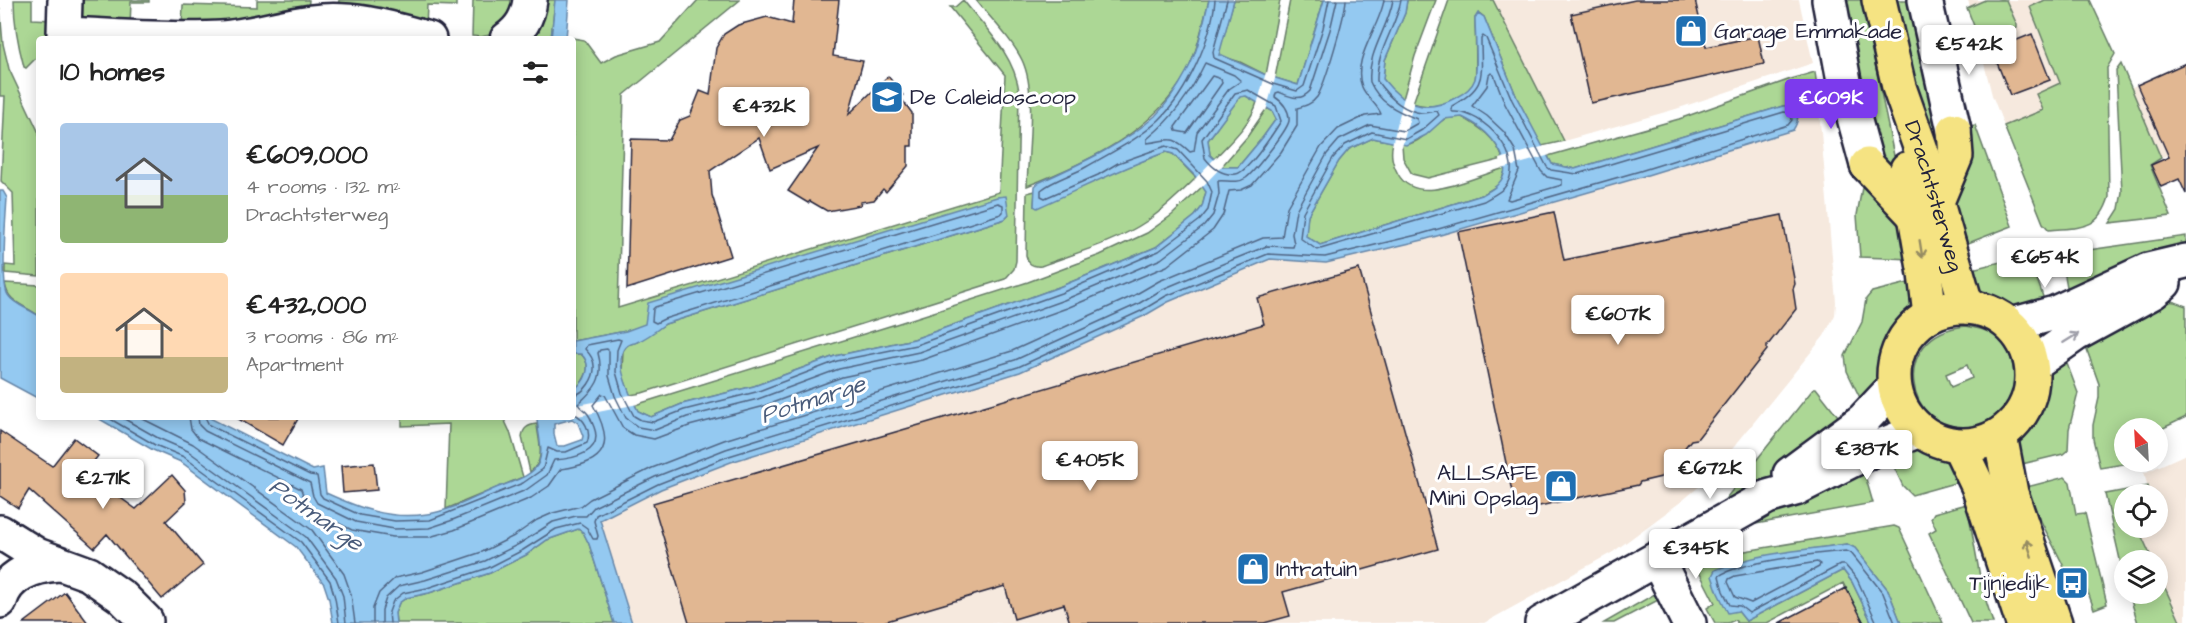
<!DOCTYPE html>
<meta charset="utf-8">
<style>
:root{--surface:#fff;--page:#f2f2f2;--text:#222;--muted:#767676;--accent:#7c3aed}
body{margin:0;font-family:"Architects Daughter",sans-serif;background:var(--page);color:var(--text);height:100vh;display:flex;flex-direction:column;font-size:22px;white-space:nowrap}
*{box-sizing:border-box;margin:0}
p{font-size:20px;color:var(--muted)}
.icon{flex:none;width:33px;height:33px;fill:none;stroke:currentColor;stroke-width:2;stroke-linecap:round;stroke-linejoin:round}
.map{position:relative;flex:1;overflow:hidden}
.drawer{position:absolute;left:36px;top:36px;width:540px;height:384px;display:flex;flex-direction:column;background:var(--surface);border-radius:6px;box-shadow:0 3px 15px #0003}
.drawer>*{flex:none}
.needle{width:39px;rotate:336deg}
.controls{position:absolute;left:2114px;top:418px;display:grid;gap:12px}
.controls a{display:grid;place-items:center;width:54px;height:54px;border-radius:50%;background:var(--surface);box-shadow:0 3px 15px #0003;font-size:30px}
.price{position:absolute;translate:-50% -51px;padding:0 14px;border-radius:6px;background:#fff;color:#222;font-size:20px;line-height:39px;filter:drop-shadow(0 2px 3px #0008)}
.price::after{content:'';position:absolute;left:50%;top:36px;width:18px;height:14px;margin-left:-9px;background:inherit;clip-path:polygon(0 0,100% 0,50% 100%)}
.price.on{background:var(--accent);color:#fff}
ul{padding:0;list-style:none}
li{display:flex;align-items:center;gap:18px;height:150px;padding:0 24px}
li span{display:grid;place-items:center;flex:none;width:168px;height:120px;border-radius:6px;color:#555}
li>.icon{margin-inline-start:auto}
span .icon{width:72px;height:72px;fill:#fffc;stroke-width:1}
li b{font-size:26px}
h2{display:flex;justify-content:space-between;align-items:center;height:72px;padding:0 24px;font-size:26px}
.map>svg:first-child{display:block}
.built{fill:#f6e9de}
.green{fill:#acd795;stroke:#677c68;stroke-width:1.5;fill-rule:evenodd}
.water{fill:#94c9f1;stroke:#6686a8;stroke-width:1.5;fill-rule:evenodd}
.pier{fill:#fff}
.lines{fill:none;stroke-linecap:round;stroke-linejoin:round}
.shore{stroke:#506584;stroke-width:1.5}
.building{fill:#e1b792;stroke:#22223b;stroke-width:1.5}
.minor-casing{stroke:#22223b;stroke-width:38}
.major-casing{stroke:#22223b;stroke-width:38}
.minor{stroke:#fff;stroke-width:33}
.major{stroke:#f5e382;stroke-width:33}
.oneway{stroke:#968c62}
.oneway2{stroke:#9c9ca7}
.labels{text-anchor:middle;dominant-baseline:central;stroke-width:6;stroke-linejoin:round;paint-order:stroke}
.poi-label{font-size:22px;fill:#22223b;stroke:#fff;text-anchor:start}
.street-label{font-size:22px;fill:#22223b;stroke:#fff}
.water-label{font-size:24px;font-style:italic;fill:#4a5c7b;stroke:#fff}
</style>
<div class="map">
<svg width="2186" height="623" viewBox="0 0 2186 623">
<rect width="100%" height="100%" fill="#fff"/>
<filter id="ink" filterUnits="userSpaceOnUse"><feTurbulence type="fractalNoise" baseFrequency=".0167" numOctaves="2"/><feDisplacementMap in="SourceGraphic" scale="12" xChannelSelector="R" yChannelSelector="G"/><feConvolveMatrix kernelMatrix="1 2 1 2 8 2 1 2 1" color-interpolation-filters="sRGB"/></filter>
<g filter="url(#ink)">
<!-- built -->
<path class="built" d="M1493,0H1799L1813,63L1676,109L1564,141Z
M1968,0H2045L2030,8L2067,100L2004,126L1992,95Z
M2186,62V146L2161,158L2130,88Z
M1819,110L1836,302L1835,315L1824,336L1708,479L1682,501L1613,552L1484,623H632L599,519L661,489L731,462L1020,372L1144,316L1168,302L1271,259L1326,263L1423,240L1641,177L1793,130L1798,123V113Z
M2186,454V623H2181L2157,570V561H2153L2138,528H2157V495H2150L2144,473Z"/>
<!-- green -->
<path class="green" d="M14,0H32V19L53,20L51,39H39V55L26,68L24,67C18,45 14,24 14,0Z
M78,0H149V2H131L130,26L87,21L80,13Z
M257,0H309L308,11L182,27L183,5L257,7Z
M339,0H456V6L427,5L426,28L338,7Z
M473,0H520L498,33L481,37L472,36Z
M541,0H555L551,39H523Z
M698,0H740L624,95L618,308L999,192L1005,75L950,7H955L963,0C985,28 1014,54 1019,91L1016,261L1014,269L1005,279L642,393L630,395L622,373L623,351L627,345L637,342L665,324L1005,219L1009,215L626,331L573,341V39H566V37L584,40L601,63L616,55L660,42Z
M976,0H1209C1203,23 1198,49 1188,70C1156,131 1088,162 1027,186C1028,151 1037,91 1022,60C1011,38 991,19 976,0Z
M1234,0H1280L1266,75L1240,62L1218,55Z
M1290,0H1324L1298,85L1275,78Z
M1407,0H1436L1415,56L1403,99L1395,94L1383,79L1385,60L1405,13Z
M1449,0H1493L1564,141L1542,146L1517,98L1484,17L1479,13L1475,18C1475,30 1477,72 1475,80C1467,101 1432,111 1413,103Z
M1842,0H1862L1899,180L1877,161Z
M1897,0H1913L1946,145L1934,162Z
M1985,0H2006L2017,25V28L1981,44L1967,8Z
M2045,0H2090L2115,54L2107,68L2109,197C2099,231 2079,227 2049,230L2043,223L2004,126L2043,110L2036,94L2060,83L2030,7Z
M0,9L3,44L9,69L39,133V276L5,273V265L15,266L13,193L1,181L5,96H0Z
M2121,64L2161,158L2150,165L2171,216L2110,223L2119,209L2122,192L2116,71Z
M1815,72L1820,110L1798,113L1794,106H1783L1575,169L1552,164L1548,156L1679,119L1788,80Z
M1240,96H1246L1257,102C1251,124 1229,143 1214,159L1210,155L1208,140Z
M1267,108L1272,111L1276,119L1263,137L1238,167H1223L1222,166L1247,137Z
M1462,117C1480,127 1496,138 1503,159L1428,178L1412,174L1403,158L1402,144C1419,146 1430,128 1443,120C1448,117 1456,118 1462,117Z
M1975,125L2012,226L1958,247L1950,214L1963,127Z
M1373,138L1393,142C1390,154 1392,163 1398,174C1417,209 1476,175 1506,168L1500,184L1482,195L1320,245L1305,236L1308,215L1339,161L1349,149Z
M1166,152L1173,154L1196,178C1181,193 1165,208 1147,221C1116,242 1076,253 1041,266C1032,267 1028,264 1026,255L1027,193L1035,191L1034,206C1079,188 1122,168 1166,152Z
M1863,182L1900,214L1912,259L1860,257L1857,215Z
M1203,186L1206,192L1202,207L1195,216L1156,247L1059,287L914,339L835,356L754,386L682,404L651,417L638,411L635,405L896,324L1028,282L1100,255L1147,233L1172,215Z
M2186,236V243L2165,249L2141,264L2069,298L2061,254Z
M2013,259C2036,260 2040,289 2046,307C2023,310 1995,305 1978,287C1974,282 1973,274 1972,269Z
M1916,281L1912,303L1884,345L1876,387L1864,406L1847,371L1845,356L1862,322L1866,299L1872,292Z
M5,283L39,285V316C24,304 8,304 5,283Z
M2157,300L2175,302L2186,306V417L2157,431V429H2124V462H2136L2100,468L2093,439V425L2099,398V384L2083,339Z
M1966,326C1977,328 1988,330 1996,337C2017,355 2020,387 2003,408C1995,419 1982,425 1968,427C1905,433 1887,334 1966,326ZM1967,365L1972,378L1951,387L1946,374Z
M2063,353L2078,393L2069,429L2068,450L2063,454L2014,466L2017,448L2021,436L2036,411L2052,366Z
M573,354H581C593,365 586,380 575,389H573Z
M1814,388H1816L1841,420L1840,427L1769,480L1719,507Z
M402,417H503L510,432L523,477L446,509L449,424L402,426Z
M537,424C538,441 547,460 530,472L522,437C523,428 528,425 537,424Z
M1907,448C1933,451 1948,459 1965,480L1912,495L1903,486L1887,452Z
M1862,465L1873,503L1750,525L1789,499Z
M2065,477L2070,482L2076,514L2085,513L2107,604L2094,609L2084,581L2072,585C2059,552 2038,522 2027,487Z
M2148,486L2150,495H2124V528H2138L2153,561H2124V577L2105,494Z
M1967,504L1982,588L1993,623H1971L1929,533L1936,529L1931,518L1934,513Z
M1894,526L1899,528L1943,623H1901L1888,590L1855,548L1847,544L1790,552L1731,564L1738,611L1746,621L1843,570L1852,582L1872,623H1864L1843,583L1767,623H1737L1735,620L1728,623H1715L1707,608L1715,603L1697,568L1739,552Z
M578,529L583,532L589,544L614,623H396L395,613L399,603L406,598L429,593L490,573L526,555L547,540Z
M2157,570L2179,619L2181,623H2138L2129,594H2157Z
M1660,591L1674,618L1669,621L1659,604L1662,602L1660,599L1614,623H1604Z"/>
<!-- water -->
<path class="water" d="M555,0H569L566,39H551Z
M1209,0H1234L1219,55H1222L1266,75L1298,85L1324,0H1407L1405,13L1385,60L1383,79C1403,104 1424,115 1455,98C1463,94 1472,88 1475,79C1478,68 1475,32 1475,18L1478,13L1484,17L1517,98L1552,164L1575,169L1783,106H1794C1799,115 1799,121 1793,130L1641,177L1423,240L1326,263L1270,259L1168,302L1144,316L1020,372L731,462L661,489L600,520L632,623H614L589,544L583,532L578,529L547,540L526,555L490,573L429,593L406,598L399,603L395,613L396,623H333L329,599L324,584L296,547L181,462L153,450L96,417H208L313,470L323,468L326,493C359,508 389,520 427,514C451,511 475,497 496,488C510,482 533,477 539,462C544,449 537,431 537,417H573V389C586,383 593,365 581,354H573V341L626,331L645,324L648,303L997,197L1006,196L1009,215L1005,219L665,324C656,331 647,338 637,342C634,344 630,343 628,345C610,356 632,399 638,411L651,417L682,404L754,386L835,356L914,339L1059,287L1156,247L1195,216L1202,207L1206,192L1195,176L1173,154L1166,152C1122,168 1080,189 1037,208L1034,206L1035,186L1038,183C1077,165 1123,145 1155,116C1167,104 1179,86 1187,71C1199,49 1203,23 1209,0ZM1246,96L1272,111L1276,119L1263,137L1238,167H1223L1210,155L1208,140L1240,97ZM1462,117C1468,120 1474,123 1479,127C1494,138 1516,166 1498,184C1494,189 1487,192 1482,195L1320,245L1306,236L1308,215L1339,161L1349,149L1373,138L1406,145L1426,135L1444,119ZM572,419L578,423L583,436L582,440L565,446H557L554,434V424Z
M0,191H3L7,198C6,215 0,284 8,295C14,305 30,309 39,316V399L0,378Z
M1847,544L1855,548L1888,590L1901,623H1872L1852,582L1843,570L1746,621L1738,611L1728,613L1718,593L1712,576L1715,570C1756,553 1803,550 1847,544Z"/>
<!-- pier -->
<path class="pier" d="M1266,72L1276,75L1266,111L1257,105Z
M1404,97L1414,101L1402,147L1392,145Z
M1545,146L1550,155L1502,169L1500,159Z
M1216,157L1224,164L1201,188L1194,180Z
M630,395H633L638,404L573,417V406Z"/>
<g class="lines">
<!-- shore -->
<path class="shore" d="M1227,0L1213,52L1214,58L1273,84L1297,91L1304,86L1323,28L1329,0
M1205,63L1234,75L1241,81L1229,89L1197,132L1194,151L1190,152C1170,133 1170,141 1147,143V139C1174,117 1190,94 1205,63Z
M1491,73L1494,75L1505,104L1541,171L1547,177L1562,180V185L1510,200L1507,199L1519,171L1515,150L1504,132L1487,116L1472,106L1487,86L1489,75Z
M1212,76L1221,79L1222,83L1187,133L1176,131L1175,127Z
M1248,90L1276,106L1281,121C1274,132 1248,172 1236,174C1223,176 1212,167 1205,158L1202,139L1235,93Z
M998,203L1003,205V212L1001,214L664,319L656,323L652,321L653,309L655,307Z
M573,395C585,394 595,377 594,366C594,359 589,353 585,349L587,345L618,339L621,340L617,350L616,372L622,393L634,416L641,420L653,422L684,410L756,392L837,361L916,345L1061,293L1159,251L1200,220L1208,210L1212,192L1207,181L1178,150L1166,146L1118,163L1098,175L1045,198L1041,196V190C1053,180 1072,175 1086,167C1110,153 1139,139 1159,120C1187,93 1212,38 1215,0
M107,417L155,445L184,457L301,542L330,581L335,598L339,623
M121,417L158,438L188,451L306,537L336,578L343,596L346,623
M139,417L193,444L312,530L344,574L351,594L355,623
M189,417L191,429L198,438L301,489L305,501L312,510L352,530L393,537H429L454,530L531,498L549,486L561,469C607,463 615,444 593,405L602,394L605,395L623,428L634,435L654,439L689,426L761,407L842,377L922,360L1067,308L1167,266L1213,230L1223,215L1229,191L1241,190L1252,185L1281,152L1297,126V108C1305,106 1312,104 1317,97C1325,85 1345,15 1346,0
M198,417L199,425L205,431L310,483L313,496L317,503L356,522L394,529L429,528L450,521L526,490L547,475L554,460C573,459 604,453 594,427C592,423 591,418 588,414C585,410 580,408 578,404C595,389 605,378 598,353L600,350L607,349L609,351V376L615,396L626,418L638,427L655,430L687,417L758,399L839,369L919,352L1064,300L1161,259L1204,226L1213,215L1219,194L1218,181C1227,180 1237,184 1246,178C1254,172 1287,131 1289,121C1290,111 1283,102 1275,97L1276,93L1279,92C1291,97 1300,102 1310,91L1330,30L1337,0
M205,417L209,425L310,475L317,476L320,494L323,498L360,515L395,521L430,520L523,483L543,469L548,448L557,452H566L587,443C592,431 584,418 573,413
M1817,562L1820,564L1819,567L1751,603L1735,597L1728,582L1729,579L1735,576Z
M373,623V608L379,593L395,578L422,572L482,552L514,536L537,520L553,513L581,506L590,499L652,468L724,440L1012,351L1133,296L1159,281L1263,238L1282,237L1287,207L1321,147L1338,129L1365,116L1381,114C1377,104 1366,97 1362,87C1351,59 1380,27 1384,0
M382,623V610L386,598L399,586L425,580L485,561L519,544L553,522L576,516H586L594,507L655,477L726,449L1015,360L1138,304L1163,289L1232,260L1267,246L1293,247L1294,244L1292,234L1296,210L1327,154L1339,140L1370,125L1404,131L1418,123L1417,119C1397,111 1379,103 1370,82C1367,52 1388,29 1393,0
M390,623L389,612L393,601L403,593L427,588L488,568L523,550L556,529L580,523L587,528L593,539H597L598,536L594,521L596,515L658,484L729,456L1018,367L1141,311L1166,296L1268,254L1325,257L1421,234L1640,171L1788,125L1792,120L1791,113L1784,112L1577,174L1551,170L1547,167L1512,100L1486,38L1483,36L1481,39C1481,76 1488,86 1452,106L1451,110L1453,112C1483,110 1529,159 1504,188C1499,193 1490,197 1484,201L1317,250L1300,238L1303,212L1333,158L1345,145L1372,132L1406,139L1422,130L1439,115L1437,111C1433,111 1427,113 1422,113C1403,111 1387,95 1377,81C1376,51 1396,28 1401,0
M1877,623L1857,579L1845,565H1840L1749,613L1740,606L1730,605L1723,591L1719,576C1738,562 1820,553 1846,551L1851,553L1883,593L1895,623"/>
</g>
<!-- building -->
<path class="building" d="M794,0H839L833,56L863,61L849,114L888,76L903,95L900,97L912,113V146H908V166L886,192L883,189L874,200L860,202L861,205L827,211L810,201L808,203L788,191L818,148L770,169L759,138L710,171L712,195L731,256L627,289L631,139L669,140L680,120L690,116L700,91L710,95L716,48L724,34L738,25L767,17L792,24Z
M1635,0H1695L1706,47L1758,36L1764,64L1591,103L1571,14Z
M2032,34L2050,80L2010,95L1992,50Z
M2186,63V194L2179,179L2161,187L2151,165L2169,157L2137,85Z
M1554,212L1564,260L1782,215L1795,284L1793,289L1796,309L1767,346V350L1697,439L1691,440L1661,477L1640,482L1638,485L1516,511L1458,232Z
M1359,269L1438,549L1283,592L1290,616L1264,623H1070L1064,604L1014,619L1005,586L880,623H689L653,503L1264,324L1257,298Z
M235,417H299L283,445Z
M0,431L52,466L74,438L98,456L87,470L111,491L136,509L172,475L185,490L186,502L166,521L203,565L162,599L107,534L94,548L29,490L18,508L0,496Z
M374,463L377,490L343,493L341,466Z
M1846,588L1864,623H1779Z
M65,592L88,623H24Z"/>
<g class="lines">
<!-- minor casing -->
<g class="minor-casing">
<path id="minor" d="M65,0L64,34C116,36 169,41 221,38C251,36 281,26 311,22C352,16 390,28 429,39
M1829,0L1844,81L1867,165
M1925,0L1954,130
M507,39C521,29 528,17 530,0
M2011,325L2055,313L2148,270L2186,261
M2032,365L2076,334L2153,292L2164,283
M1790,474L1863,420L1894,387
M0,532L37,555L89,574L122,597L146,621
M1657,559L1689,623
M0,601C7,574 34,566 58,564
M1542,623L1767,497L1795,489L1876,448L1919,430"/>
</g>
<!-- major casing -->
<g class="major-casing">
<g id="major">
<path id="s1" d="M1879,0L1899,87L1924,158L1967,307"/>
<path d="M1867,165L1915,216"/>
<path d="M1907,169L1925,274L1930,315"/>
<path d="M1936,204L1956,156L1954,130"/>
<circle cx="1963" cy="376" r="69"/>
<path d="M2000,435L2011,493L2055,623"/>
<path d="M1959,446L1978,486L2023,623"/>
</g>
</g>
<!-- minor -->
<use href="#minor" class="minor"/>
<!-- major -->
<use href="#major" class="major"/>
</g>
<!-- one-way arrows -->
<defs><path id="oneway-shaft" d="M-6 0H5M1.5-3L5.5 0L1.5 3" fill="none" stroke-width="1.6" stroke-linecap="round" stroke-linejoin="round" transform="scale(1.5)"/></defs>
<g class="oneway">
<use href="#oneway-shaft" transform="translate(1921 249) rotate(81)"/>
<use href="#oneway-shaft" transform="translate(2029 548) rotate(-108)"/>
</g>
<use class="oneway2" href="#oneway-shaft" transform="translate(2071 338) rotate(-32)"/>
</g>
<!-- icons -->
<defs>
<g id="shop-square" transform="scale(1.725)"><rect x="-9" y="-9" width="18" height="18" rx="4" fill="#1f6fb2" stroke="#fff"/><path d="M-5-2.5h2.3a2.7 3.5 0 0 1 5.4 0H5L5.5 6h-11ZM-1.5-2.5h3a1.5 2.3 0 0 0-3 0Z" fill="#fff"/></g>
<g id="school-square" transform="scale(1.725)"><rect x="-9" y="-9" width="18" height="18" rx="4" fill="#1f6fb2" stroke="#fff"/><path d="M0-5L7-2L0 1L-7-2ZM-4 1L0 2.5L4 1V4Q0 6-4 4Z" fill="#fff"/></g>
<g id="bus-square" transform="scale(1.725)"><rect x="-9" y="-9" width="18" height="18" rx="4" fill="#1f6fb2" stroke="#fff"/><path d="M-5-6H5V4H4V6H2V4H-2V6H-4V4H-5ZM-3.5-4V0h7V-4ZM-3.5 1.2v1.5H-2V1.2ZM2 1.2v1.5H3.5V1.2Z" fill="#fff"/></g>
</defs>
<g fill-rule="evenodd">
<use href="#shop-square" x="1691" y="31"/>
<use href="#school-square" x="887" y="97"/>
<use href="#shop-square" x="1561" y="486"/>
<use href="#shop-square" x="1253" y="569"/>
<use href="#bus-square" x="2072" y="583"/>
</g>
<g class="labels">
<!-- poi labels -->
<g class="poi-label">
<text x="1714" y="31">Garage Emmakade</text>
<text x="910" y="97">De Caleidoscoop</text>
<text x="1538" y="473" text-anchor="end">ALLSAFE<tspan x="1538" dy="25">Mini Opslag</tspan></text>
<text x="1276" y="569">Intratuin</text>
<text x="2049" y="583" text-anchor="end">Tijnjedijk</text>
</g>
<!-- street labels -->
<g class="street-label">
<text stroke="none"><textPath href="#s1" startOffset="204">Drachtsterweg</textPath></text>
</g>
<!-- water labels -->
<g class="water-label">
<text transform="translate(813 400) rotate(-18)">Potmarge</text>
<text transform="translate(316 515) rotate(35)">Potmarge</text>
</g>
</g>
</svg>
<div class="controls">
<a><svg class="needle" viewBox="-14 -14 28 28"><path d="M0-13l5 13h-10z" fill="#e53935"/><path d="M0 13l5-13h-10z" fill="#767676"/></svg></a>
<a><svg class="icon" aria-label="locate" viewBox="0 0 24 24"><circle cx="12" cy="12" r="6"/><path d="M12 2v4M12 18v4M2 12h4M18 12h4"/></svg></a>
<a><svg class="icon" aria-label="layers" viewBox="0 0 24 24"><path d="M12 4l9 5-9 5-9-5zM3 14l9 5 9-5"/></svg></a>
</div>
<b class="price" style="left:1969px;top:76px">€542K</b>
<b class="price on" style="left:1831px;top:130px">€609K</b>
<b class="price" style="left:764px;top:138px">€432K</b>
<b class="price" style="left:2045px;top:289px">€654K</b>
<b class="price" style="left:1618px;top:346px">€607K</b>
<b class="price" style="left:1867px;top:481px">€387K</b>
<b class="price" style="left:1090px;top:492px">€405K</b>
<b class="price" style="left:1710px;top:500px">€672K</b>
<b class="price" style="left:103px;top:510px">€271K</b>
<b class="price" style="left:1696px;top:580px">€345K</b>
<section class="drawer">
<h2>10 homes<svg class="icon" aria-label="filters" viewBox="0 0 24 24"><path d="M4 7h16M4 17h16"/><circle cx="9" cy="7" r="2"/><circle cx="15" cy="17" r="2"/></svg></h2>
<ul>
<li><span style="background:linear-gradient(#a9c7e8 60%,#8fb573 0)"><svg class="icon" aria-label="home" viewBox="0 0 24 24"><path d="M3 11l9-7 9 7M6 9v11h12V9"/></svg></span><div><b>€609,000</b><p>4 rooms · 132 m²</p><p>Drachtsterweg</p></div></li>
<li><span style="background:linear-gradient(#ffd9b3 70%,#c2b280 0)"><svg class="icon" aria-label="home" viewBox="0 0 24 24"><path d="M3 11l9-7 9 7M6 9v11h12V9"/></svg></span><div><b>€432,000</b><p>3 rooms · 86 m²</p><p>Apartment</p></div></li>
</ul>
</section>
</div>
